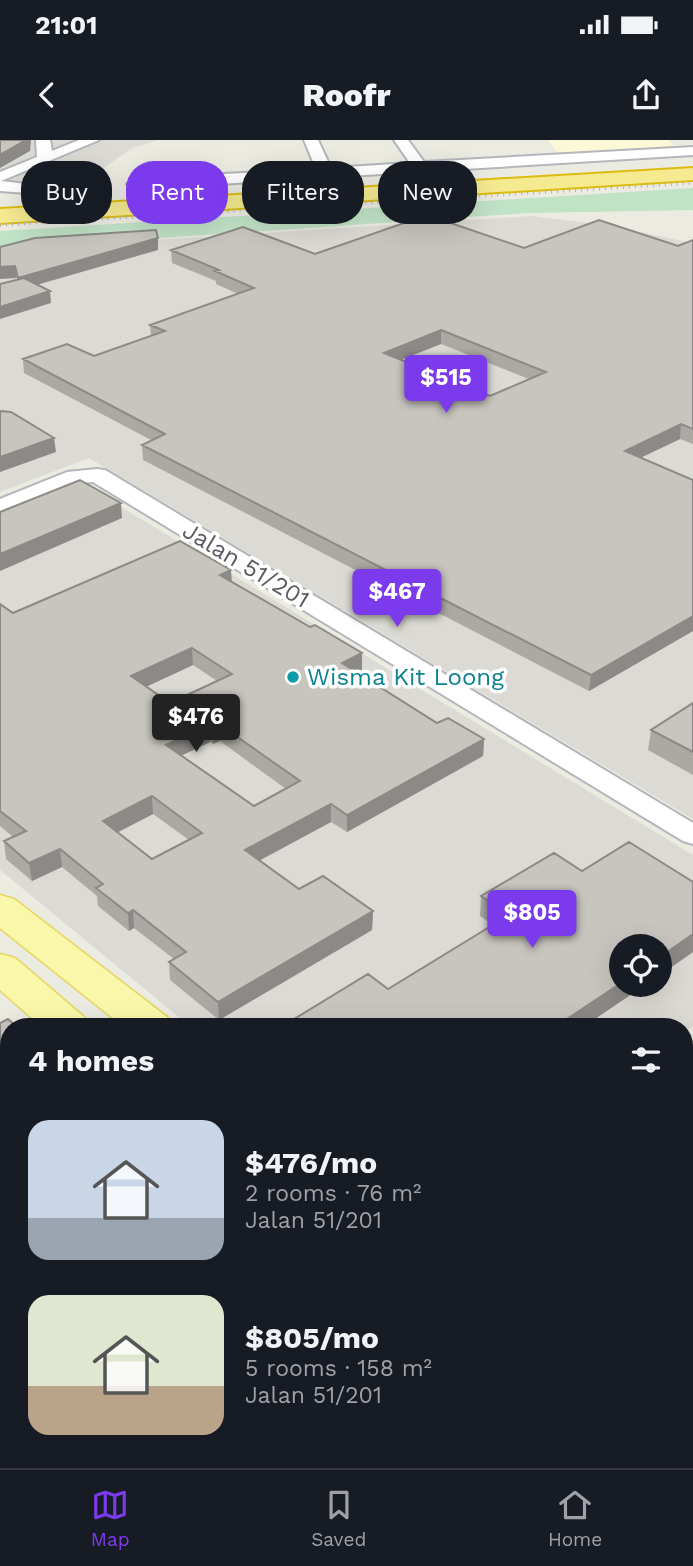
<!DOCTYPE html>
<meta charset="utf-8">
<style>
:root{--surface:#171b24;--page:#20242c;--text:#f1f3f6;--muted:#9ea1a6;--line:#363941;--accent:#7c3aed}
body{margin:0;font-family:"Work Sans",sans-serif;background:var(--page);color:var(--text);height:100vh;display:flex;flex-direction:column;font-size:26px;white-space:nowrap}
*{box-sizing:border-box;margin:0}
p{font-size:23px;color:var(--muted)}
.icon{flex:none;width:38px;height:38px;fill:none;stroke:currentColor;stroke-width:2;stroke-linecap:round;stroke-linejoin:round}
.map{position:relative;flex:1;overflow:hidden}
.panel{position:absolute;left:0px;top:878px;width:693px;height:450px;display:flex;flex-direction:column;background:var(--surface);border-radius:28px 28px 0 0;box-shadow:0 7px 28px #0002}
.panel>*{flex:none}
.guide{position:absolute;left:21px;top:21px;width:651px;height:63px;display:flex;gap:14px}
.fabs{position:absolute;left:609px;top:794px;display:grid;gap:14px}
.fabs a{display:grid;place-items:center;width:63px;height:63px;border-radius:50%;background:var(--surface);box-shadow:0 7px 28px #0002;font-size:35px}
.price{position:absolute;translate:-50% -60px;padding:0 16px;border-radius:7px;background:var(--accent);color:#fff;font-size:23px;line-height:46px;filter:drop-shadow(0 2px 4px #0008)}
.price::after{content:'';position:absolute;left:50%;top:42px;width:21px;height:16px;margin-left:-10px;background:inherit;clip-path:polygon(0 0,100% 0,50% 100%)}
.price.on{background:#222;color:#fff}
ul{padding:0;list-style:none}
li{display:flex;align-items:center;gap:21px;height:175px;padding:0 28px}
li span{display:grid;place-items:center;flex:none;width:196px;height:140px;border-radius:21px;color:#555}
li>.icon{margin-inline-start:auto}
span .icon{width:84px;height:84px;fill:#fffc;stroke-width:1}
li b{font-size:30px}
h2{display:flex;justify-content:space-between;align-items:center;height:84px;padding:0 28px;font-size:30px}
.chip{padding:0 24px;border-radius:28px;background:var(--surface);box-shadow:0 7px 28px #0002;font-size:24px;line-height:63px}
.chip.on{background:var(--accent);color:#fff}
.status{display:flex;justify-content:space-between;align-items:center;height:49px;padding:0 35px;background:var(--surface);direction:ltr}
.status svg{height:19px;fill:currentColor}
header{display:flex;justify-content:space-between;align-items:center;height:91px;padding:0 28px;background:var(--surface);font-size:32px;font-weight:800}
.menu{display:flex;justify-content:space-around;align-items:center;height:98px;border-top:2px solid var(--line);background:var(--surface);font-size:19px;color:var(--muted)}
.menu a{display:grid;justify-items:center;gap:4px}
.menu .on{color:var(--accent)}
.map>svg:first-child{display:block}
.commercial{fill:#fbf8d8}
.industrial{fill:#dbdad4;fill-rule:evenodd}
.green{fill:#c0e2c5}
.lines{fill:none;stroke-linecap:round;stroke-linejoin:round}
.minor-casing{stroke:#b4b6bb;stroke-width:4}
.major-casing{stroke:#e6d561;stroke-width:3}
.highway-casing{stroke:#ddbc11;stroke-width:4}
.minor{fill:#fff;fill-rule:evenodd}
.major{fill:#f9f8aa;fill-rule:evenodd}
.highway{fill:#f5ea90;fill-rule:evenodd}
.rail{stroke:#b2b3b3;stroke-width:3.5;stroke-dasharray:1 5;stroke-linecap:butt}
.wall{fill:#aca9a4;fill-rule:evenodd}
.shaded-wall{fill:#8c8a86}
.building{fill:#c8c5bf;stroke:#8c8a86;stroke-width:2;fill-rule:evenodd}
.culture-dot{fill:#0f9aa8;stroke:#fff;stroke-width:2.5}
.labels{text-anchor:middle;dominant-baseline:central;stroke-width:7;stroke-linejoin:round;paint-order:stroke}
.street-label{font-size:24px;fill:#5a5c62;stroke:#fff}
.culture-label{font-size:24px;fill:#0d838f;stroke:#fff;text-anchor:start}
</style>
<div class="status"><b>21:01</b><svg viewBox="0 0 49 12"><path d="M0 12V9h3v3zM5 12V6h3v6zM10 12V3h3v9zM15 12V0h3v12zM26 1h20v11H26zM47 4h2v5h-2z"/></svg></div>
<header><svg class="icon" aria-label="back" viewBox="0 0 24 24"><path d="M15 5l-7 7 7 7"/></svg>Roofr<svg class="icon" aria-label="share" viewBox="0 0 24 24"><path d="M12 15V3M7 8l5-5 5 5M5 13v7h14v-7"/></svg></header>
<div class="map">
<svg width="693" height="1328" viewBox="0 0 693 1328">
<rect width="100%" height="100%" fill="#ecebe2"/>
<!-- commercial -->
<path class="commercial" d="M548,0H669L678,10L561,17Z
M693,995V1292L684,1293V1001Z"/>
<!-- industrial -->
<path class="industrial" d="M0,0H158L132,8L81,44L0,47Z
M531,76L606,85L693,103V679L89,318L0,352V110Z
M95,351L693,715V887L684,892V887H191L0,730V376ZM621,807H660V845H621Z"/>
<!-- green -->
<path class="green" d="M693,48V70L529,73L0,109V91Z"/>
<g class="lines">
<!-- minor casing -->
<g class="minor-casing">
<path id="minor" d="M36,0H50L52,11L79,0H99L1,41L62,48L68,50L70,53L68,56L0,51V32L37,17Z
M304,0H318L331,28L410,23L394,0H408L424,22L693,7V15L135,49L127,44L135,39L316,29Z
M97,329L105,330L693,683V704L683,701L93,342L79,343L0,374V359L67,332Z
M693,929V956L684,959V932Z
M0,1302L9,1305V1320H24L28,1328H0Z"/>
</g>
<!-- major casing -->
<g class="major-casing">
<path id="major" d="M0,755L14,759L167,877L173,887H124L0,788Z
M0,814L15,818L84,877L90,887H42L0,850Z
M509,1320H566L570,1328H513Z
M580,1320H637L641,1328H584Z"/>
</g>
<!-- highway casing -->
<g class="highway-casing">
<path id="highway" d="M693,28V40L0,83V69Z"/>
</g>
<!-- minor -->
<use href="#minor" class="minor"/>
<!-- major -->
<use href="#major" class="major"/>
<!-- highway -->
<use href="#highway" class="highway"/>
<!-- rail -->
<path class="rail" d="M0,85L693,43"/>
</g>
<!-- wall -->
<path class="wall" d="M693,100V304L680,299L640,318L693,340V491L589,551L143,320L142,305L151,300L24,233L23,219L94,216L151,196L150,185L238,154L216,144V141L172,123L171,110L315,114L524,108L678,106ZM441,204L529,239L490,256L401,220Z
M232,442L362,530L357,533L437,583L484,599L483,616L347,692L331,682L259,721L299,749L373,771L372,790L219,880L170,840L169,822L174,819L134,788L129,791L98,766L97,756L62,727L32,741L6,719L4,701L13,697L0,686V464L13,473ZM193,525L217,541L170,563L147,546ZM220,601L286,649L254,666L181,616L210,602L213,604ZM153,674L189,700L152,719L117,692Z
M693,563V635L648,610L651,590Z
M481,756L693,812L660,835V807L621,845H645L583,887H281L388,849L493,785L480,776Z
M0,883L9,887V994L0,998Z
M71,1320H304L292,1328H274L268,1321L259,1328H80Z"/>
<!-- shaded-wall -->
<path class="shaded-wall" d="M26,0H31L30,11L0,28V15Z
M158,98V110L19,150L18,138Z
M15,126L17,138L0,139V127Z
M50,151L51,163L0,179V167Z
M441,190V204L384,226V213Z
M681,284L680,299L623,326L625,311Z
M54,298L56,312L0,332V317Z
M121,363L122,378L0,431V414Z
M231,430L232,446L220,435Z
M693,476V491L589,551L591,535Z
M192,508L193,525L133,553L131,536Z
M362,513V530L342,540V523Z
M219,584L220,601L213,604V587Z
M209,585L210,602L167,622L166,605Z
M484,599L483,616L347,692V675Z
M152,656L153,674L105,699L103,681Z
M331,664V682L245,728V710Z
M60,709L62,727L32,741L29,723Z
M133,770L134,788L129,791L128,773Z
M373,771L372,790L219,880L218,862Z
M693,794V812L660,835V817Z
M621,843V845H645L583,887H555Z
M6,977L8,993L0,998V980Z
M9,1200V1219L0,1225V1206Z
M693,1231V1247L684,1254V1238Z
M246,1320H268V1321L259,1328H234Z
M281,1320H304L292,1328H281Z"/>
<!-- building -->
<path class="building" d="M0,0H26L0,15Z
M427,75L524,108L599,80L678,106L693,100V289L681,284L625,311L693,340V476L591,535L142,305L165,294L23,219L67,204L94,216L165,191L150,185L254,148L215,131L219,130L171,110L243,87L315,114ZM441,190L546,232L490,256L384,213Z
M156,90L158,98L18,138L15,126L0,127V107L35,98Z
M24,138L50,151L0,167V144Z
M0,271L11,272L54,298L0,317Z
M80,340L121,363L0,414V372Z
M180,401L231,430L220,435L310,487L315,485L362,513L342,523L437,583L448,578L484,599L347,675L331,664L245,710L299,749L323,736L373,771L218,862L169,822L186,812L133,770L128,773L96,748L103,744L60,709L29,723L4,701L26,691L0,671V464L13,473ZM192,508L232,534L170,563L131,536ZM219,584L300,641L254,666L166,605L209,585L213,587ZM152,656L202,693L152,719L103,681Z
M693,563V612L651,590Z
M629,702L693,742V794L660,817V807H621V843L555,887H281L368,834L388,849L509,775L481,756L554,713L582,731Z
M8,879L17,887H9V980L6,977L0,980V883Z
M693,1016V1231L684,1238V1022Z
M9,1067V1200L0,1206V1071Z
M87,1320H246L234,1328H96Z"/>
<!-- markers -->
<circle class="culture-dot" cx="293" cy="537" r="7"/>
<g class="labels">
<!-- street labels -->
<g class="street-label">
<text transform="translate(246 425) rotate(31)">Jalan 51/201</text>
</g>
<!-- culture labels -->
<g class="culture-label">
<text x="307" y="537">Wisma Kit Loong</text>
</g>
</g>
</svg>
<div class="fabs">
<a><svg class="icon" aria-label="locate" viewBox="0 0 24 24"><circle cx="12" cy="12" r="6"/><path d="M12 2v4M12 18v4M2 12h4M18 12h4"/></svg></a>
</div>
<b class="price" style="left:446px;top:275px">$515</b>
<b class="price" style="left:397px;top:489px">$467</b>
<b class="price on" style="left:196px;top:614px">$476</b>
<b class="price" style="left:532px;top:810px">$805</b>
<div class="guide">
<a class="chip">Buy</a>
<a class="chip on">Rent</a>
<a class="chip">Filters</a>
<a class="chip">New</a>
</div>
<section class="panel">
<h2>4 homes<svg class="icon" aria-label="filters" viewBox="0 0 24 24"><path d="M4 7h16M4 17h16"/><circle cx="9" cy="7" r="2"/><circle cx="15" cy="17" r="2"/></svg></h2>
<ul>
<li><span style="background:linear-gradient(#c9d6e8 70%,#9aa5b1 0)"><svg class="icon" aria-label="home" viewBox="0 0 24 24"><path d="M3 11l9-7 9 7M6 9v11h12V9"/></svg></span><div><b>$476/mo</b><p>2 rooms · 76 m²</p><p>Jalan 51/201</p></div></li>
<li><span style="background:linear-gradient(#dfe7d0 65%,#b9a48a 0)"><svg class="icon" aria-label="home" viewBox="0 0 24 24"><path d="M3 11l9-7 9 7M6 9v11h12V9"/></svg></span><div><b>$805/mo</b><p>5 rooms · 158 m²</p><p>Jalan 51/201</p></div></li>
</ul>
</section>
</div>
<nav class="menu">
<a class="on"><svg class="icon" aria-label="map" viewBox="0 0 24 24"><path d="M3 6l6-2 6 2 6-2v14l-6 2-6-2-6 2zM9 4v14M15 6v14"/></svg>Map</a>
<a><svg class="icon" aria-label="saved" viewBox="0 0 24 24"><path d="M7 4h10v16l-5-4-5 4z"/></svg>Saved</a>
<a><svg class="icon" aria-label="home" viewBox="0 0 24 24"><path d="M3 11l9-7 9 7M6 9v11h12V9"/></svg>Home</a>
</nav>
